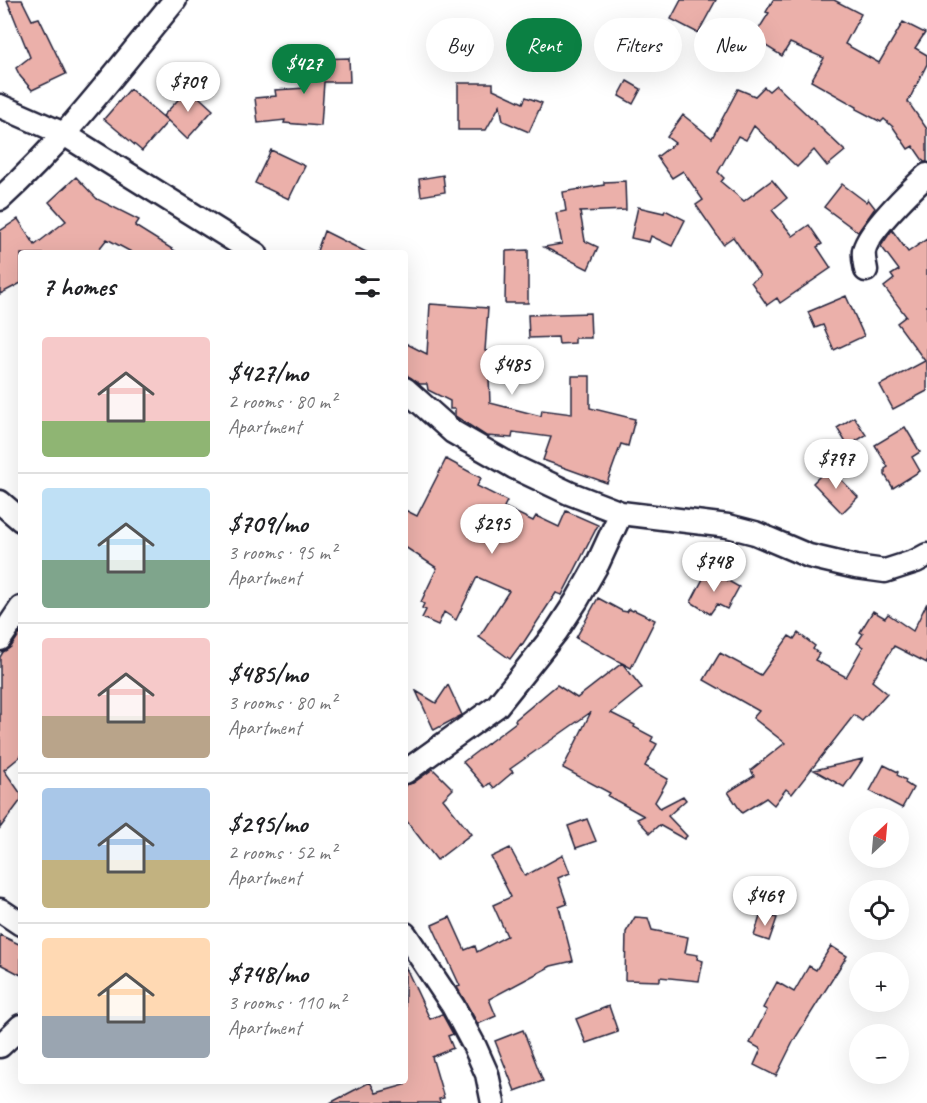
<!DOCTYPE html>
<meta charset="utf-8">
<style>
:root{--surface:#fff;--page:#f6f6f6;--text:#202124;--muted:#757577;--line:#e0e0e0;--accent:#0b8043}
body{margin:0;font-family:Caveat,sans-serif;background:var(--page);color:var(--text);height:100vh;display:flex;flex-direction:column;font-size:22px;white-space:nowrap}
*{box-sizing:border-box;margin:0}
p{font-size:20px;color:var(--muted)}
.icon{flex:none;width:33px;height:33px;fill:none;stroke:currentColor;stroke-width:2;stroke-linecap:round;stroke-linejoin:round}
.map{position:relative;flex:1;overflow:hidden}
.sheet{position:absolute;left:18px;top:250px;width:390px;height:834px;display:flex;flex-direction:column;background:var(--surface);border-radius:6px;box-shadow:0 6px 24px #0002}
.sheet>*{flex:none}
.top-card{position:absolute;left:426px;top:18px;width:411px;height:54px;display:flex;gap:12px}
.needle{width:39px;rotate:26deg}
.buttons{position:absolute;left:849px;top:808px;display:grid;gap:12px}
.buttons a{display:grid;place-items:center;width:60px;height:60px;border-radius:50%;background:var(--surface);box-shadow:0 6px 24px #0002;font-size:30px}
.price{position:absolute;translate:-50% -51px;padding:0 14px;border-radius:21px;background:#fff;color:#222;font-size:20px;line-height:39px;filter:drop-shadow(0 2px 3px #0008)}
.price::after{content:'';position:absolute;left:50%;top:36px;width:18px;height:14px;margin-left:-9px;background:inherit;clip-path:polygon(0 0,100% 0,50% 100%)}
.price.on{background:var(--accent);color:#fff}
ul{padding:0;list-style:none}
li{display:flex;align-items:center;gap:18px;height:150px;padding:0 24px}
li+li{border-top:2px solid var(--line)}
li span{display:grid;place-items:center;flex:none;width:168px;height:120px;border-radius:6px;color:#555}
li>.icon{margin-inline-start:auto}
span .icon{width:72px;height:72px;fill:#fffc;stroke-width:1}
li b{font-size:26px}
h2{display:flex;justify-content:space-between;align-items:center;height:72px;padding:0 24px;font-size:26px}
.chip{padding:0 21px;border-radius:27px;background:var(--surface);box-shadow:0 6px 24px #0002;font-size:21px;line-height:54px}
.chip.on{background:var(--accent);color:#fff}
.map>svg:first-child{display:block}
.building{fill:#ebb0aa;stroke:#22223b;stroke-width:1.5}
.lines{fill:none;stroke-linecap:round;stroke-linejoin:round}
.minor-casing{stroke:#22223b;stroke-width:27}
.minor{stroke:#fff;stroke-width:22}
</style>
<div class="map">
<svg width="927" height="1103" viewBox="0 0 927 1103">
<rect width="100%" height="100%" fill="#fff"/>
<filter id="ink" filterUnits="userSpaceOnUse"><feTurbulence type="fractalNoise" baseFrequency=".0167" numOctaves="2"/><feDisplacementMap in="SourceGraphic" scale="12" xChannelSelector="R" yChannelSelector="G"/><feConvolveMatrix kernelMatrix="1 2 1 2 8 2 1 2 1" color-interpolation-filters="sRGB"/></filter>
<g filter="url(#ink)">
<!-- building -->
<path class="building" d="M7,0H22L32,20L39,18L66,74L32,90L20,76L16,68L30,57Z
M681,0H716L698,33L671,19Z
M773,0H834L861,14L845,44L879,63L903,22L925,33L915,48L927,55V64L908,102L927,129V162H924L913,146L908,149L893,127L884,119L881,122L856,109L857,107L811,81L824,58L790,43L782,56L753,38L769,13L766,12Z
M349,58L350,82H324L321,126L284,123L285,120L258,123L255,98L276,96L275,90L306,88L305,65H317L316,59Z
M627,81L641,89L633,104L619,96Z
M458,83H493V89L523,103L526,97L542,103L529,132L503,121L500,105L486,130H458Z
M776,85L845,151L827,166L814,150L797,167L754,126L746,140L738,136L718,172L724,178L721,182L744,201L772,180L787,198L772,210L793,236L809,225L822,244L817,247L831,268L780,303L777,298L767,305L751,282L760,276L733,237L723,244L696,205L703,200L683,171L672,178L657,157L675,143L667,137L683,115L712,138L738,89L755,96L764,87L769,91Z
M189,88L213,110L187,139L163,116Z
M130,89L168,121L142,151L104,119Z
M271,150L305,166L289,199L255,183Z
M443,175L445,192L421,196L419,179Z
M76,177L97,199L139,220L135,226L180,254H135L107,239L95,254H21V283L0,294V231L18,219L35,245L66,221L49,202Z
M625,181L626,210L580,212L585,241L598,247L588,269L544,247L562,244L556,213L566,211L563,192L604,185V182Z
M842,184L866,202L868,199L875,208L858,232L824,207Z
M638,207L664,213L665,210L685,220L672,246L651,236L649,242L631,238Z
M892,230L908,252L927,239V391L893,409L880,385L925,361L897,323L906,316L884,287L894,279L891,275L899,270L881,246Z
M324,231L370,254H316Z
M528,250V303H505L506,251Z
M846,296L864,336L834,350L823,325L815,328L808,312Z
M430,304L488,308L485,351H488L490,403L541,416L542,410L572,414V376H590V408L635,419L628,446L621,444L607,483L543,460L551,437L513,432L512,438L486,436L455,416V409H450V401L428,390L427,384H420L408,376L405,372V343L427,354Z
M590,313L591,338H575V343L559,344L558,337L529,338L528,315Z
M854,417L866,435L848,446L837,428Z
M905,427L920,452L912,457L920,471L893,488L885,475V469L888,467L875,445Z
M446,459L481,478L477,486L507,501L504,507L533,521L536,516L559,527L566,511L598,525L562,595L556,593L522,645L521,644L510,659L479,637L509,591L477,577L456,620L444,612L438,625L422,618L426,610L422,608L424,604L421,602L437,568L405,547V510L417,516Z
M829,467L858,497L842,513L813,483Z
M711,571L739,587L727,609L717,604L710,614L691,602L704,577L707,578Z
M598,598L622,611L627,612L629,609L633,611L634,610L655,620L631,668L622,663L642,688L611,713L635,725L634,727L653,737L651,741L657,744L645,766L668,779L655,802L660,808L683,796L686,800L668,816L687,836L684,839L659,825L650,833L637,819L644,816L608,796L610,793L563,768L591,712L510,769L513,772L494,788L490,783L485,787L463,762L516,722L515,720L557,685L577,698L622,663L576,638Z
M927,603V663L894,646L872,681L887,693L862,721L854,715L792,794L786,789L774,805L766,798L742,813L728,792L754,776L751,770L785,743L753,718L759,711L704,680L720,653L761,675L789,636L794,639L798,633L815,646L813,649L819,654L815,660L846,677L863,647L857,643L863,634L860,632L873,611L885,618L888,614L913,631Z
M21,632V756L4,770L21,794V800L0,828V657L3,652L11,647Z
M448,685L462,715L434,730L416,691L436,703Z
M863,759L844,787L814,770Z
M884,765L898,772L897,775L906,780L905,783L913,788L902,808L870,791Z
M433,769L453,789L443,799L471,834L437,860L405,819V785L413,783Z
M587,819L596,841L576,848L568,826Z
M510,848L525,876L563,855L570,873L558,878L567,904L559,907L573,961L551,966L489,999L496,1016L478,1024L457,987L460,986L432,925L450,917L465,950L475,946L477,952L507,936L493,905L511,897L491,857Z
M761,913L777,918L769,941L754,936Z
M635,917L648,918L652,930L688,937L685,953L698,955L697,959L703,961L699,981L660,977V981L625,980L626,932Z
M0,935L21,945V975L0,964Z
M831,946L847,956L794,1040L776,1076L754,1065L761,1049L750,1043L767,1010L763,1008L777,982L794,992L809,966L816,970Z
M405,966L430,1019L442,1014L453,1034L448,1036L453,1048L432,1057L444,1098L439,1099L440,1103H330L370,1082L376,1093L405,1085Z
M609,1006L618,1032L586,1043L576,1019Z
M523,1030L543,1081L515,1091L495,1041Z"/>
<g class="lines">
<!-- minor casing -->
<g class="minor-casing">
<path id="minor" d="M0,106L64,134L256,254
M0,199C65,140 119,68 175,0
M866,270C865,264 863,257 864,251C867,232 912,189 927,175
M405,389L453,432L514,467L569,493L621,513L728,526L755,533L809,556L856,567L885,571L916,561L927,555
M0,502L21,520
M0,639L21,608
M405,772L497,706L556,632L577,600L598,563L621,513
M0,910L21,924
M405,934L453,1006L475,1047L487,1074L493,1103
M0,1046L21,1026"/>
</g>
<!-- minor -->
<use href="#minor" class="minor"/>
</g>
</g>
</svg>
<div class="buttons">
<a><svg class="needle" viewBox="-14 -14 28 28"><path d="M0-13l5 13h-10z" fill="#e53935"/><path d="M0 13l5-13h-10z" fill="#757577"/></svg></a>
<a><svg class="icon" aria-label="locate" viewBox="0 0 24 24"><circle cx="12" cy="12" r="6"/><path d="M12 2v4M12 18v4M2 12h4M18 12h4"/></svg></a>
<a>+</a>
<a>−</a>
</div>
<b class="price on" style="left:304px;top:95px">$427</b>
<b class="price" style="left:188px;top:113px">$709</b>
<b class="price" style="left:512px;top:396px">$485</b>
<b class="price" style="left:836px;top:490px">$797</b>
<b class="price" style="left:492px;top:555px">$295</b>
<b class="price" style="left:714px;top:593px">$748</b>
<b class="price" style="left:765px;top:927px">$469</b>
<div class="top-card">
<a class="chip">Buy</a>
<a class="chip on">Rent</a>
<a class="chip">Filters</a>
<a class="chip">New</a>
</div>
<section class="sheet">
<h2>7 homes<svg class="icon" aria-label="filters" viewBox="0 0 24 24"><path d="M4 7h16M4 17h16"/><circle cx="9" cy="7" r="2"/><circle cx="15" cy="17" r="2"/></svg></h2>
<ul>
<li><span style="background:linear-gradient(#f6c9c9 70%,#8fb573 0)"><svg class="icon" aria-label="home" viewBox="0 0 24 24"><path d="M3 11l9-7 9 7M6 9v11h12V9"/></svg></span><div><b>$427/mo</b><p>2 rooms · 80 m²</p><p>Apartment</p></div></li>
<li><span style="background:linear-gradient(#bfe0f5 60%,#7fa58c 0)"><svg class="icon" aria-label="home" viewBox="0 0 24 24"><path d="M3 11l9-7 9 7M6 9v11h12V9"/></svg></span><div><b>$709/mo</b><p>3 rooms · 95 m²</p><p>Apartment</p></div></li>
<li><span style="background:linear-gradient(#f6c9c9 65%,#b9a48a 0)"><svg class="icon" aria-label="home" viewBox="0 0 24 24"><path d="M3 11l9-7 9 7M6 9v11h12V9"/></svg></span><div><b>$485/mo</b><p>3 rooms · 80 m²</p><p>Apartment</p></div></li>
<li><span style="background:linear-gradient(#a9c7e8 60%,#c2b280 0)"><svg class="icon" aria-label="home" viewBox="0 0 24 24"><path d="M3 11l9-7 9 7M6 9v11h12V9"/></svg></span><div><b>$295/mo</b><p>2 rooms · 52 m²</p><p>Apartment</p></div></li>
<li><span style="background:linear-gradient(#ffd9b3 65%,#9aa5b1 0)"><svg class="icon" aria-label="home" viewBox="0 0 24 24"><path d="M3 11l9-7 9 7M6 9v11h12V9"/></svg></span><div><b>$748/mo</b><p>3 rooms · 110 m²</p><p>Apartment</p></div></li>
</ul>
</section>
</div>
